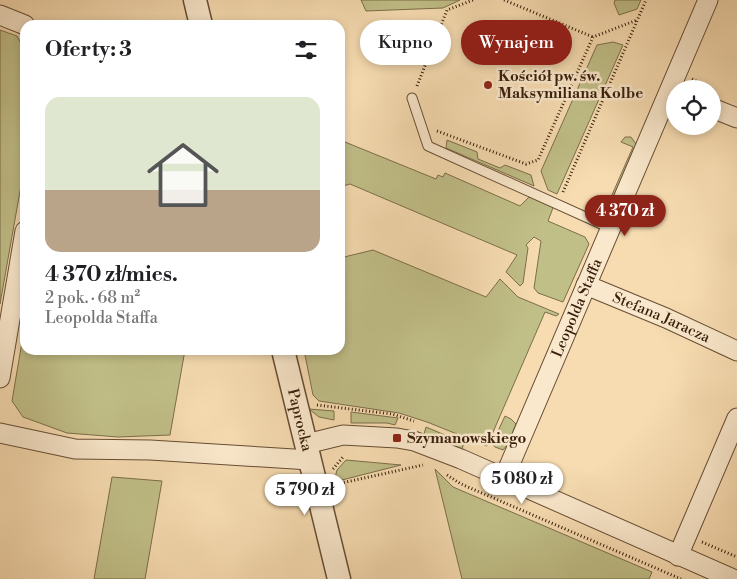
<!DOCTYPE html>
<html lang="pl">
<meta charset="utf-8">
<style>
:root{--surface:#fff;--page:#f2f2f2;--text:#202124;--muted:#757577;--accent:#8f2418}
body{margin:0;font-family:"Libre Bodoni",serif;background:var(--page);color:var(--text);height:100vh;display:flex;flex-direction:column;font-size:19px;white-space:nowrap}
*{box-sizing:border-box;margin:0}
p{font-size:16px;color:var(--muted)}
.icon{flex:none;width:28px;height:28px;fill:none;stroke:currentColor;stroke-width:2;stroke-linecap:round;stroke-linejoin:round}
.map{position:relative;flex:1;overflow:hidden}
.drawer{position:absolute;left:20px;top:20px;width:325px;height:335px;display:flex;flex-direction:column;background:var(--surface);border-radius:15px;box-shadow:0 2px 8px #0003}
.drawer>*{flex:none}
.hud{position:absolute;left:360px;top:20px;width:301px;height:45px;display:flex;gap:10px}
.buttons{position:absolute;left:666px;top:80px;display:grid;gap:10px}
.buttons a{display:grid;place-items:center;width:55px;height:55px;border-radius:50%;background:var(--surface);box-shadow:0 2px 8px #0003;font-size:25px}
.price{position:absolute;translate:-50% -42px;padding:0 11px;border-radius:18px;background:#fff;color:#222;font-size:16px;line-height:32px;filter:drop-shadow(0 1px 2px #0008)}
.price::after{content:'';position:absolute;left:50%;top:30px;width:15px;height:11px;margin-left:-8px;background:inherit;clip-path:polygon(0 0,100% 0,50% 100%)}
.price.current{background:var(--accent);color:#fff}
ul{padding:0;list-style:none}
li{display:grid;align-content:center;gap:10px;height:265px;padding:0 25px}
li span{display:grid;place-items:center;height:155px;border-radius:15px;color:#555}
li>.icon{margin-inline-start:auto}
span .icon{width:90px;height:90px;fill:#fffc;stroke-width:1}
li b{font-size:21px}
h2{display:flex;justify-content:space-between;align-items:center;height:60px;padding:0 25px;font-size:21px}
.tag{padding:0 18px;border-radius:22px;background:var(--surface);box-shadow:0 2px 8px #0003;font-size:18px;line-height:45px}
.tag.current{background:var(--accent);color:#fff}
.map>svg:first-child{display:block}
.green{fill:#c1bf88;stroke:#7c6e4a}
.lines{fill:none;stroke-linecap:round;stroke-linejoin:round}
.service-casing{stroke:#674d34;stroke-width:11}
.minor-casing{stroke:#674d34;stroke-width:21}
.tertiary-casing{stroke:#674d34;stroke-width:25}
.path{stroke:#371d0b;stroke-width:3;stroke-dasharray:1 2.5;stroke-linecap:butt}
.service{stroke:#fae8cc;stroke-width:9}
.minor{stroke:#fae8cc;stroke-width:19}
.tertiary{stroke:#fae8cc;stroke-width:22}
.poi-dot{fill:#8f2418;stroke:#fae8cc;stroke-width:2}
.labels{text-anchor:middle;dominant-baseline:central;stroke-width:5;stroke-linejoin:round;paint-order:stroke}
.poi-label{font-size:15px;font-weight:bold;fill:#371d0b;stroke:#fae8cc;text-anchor:start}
.street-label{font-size:15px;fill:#371d0b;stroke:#fae8cc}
</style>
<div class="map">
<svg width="737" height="579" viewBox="0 0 737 579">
<rect width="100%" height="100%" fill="#f7dcb1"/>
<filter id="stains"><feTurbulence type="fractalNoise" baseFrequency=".004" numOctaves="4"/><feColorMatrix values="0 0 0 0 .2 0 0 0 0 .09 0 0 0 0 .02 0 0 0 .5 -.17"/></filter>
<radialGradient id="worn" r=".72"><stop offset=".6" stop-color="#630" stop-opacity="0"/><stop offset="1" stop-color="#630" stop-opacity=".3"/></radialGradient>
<!-- green -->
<path class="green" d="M361,0H460L443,8L366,11Z
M615,0H641L637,9L619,15L614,3Z
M0,30L17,36L25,51V163L0,304Z
M613,42L623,45L557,194L548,190L541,171L597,45Z
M625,137H631L636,144L606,215L602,217H596L592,214V208L604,213L633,147L621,142Z
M340,140L436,179L438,175L443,177L445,173L520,206L529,197L554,205L548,221L585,237L589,244L563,302L538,293L534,288L541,241L534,237L526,245L528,248L523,283L520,286L506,272L517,255L350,184L340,187Z
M447,140L477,152L478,159L500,168L505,165L531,175L534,186L446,148Z
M373,250L486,297L500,279L518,297L559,314L556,316L545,312L487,446L427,422L399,413L319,401L313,395L304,350H340V258Z
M25,324V350H185L170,435L118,437L67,433L23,417L12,401Z
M309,409L334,411V420L319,417Z
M351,412L398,418L395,425L387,423H351Z
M505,416L511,419L516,424L508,444L503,450L495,447L492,444Z
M426,427L464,443L462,449L424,434Z
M346,460L401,465L334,482L337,470Z
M435,469L453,487L652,572L649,579H462Z
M112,477L162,481L145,579H94Z"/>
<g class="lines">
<!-- service casing -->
<g class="service-casing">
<path id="service" d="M412,98L428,146L610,228"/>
</g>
<!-- minor casing -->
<g class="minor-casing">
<g id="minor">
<path d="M0,15L25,25"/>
<path d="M712,108L737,118"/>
<path id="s1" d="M586,285L666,318L737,351"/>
<path d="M0,378L25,231"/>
<path d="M0,433L75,449L150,450L310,460"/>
<path d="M306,444L343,435L397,438L414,441L461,459L733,579"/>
<path id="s2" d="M504,478L708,0"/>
<path d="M678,556L737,418"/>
</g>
</g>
<!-- tertiary casing -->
<g class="tertiary-casing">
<g id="tertiary">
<path d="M195,0L201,25"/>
<path id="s3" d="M283,350L339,579"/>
</g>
</g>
<!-- path -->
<path class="path" d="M504,0L593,37
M692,79L712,89
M417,86L447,10L473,0
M437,131L526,164L538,160L593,37L637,20
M563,192L646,0
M317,405L392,414L414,421
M333,469L343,457
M447,475L461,484L681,579
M337,484L423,465
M702,542L737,557"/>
<!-- service -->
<use href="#service" class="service"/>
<!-- minor -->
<use href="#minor" class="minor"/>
<!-- tertiary -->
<use href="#tertiary" class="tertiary"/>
</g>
<!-- markers -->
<g class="poi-dot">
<circle cx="488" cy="85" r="5"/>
<rect x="392" y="433" width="10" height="10" rx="2.5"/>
</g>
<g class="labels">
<!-- poi labels -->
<g class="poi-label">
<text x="498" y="76">Kościół pw. św.<tspan x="498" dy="17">Maksymiliana Kolbe</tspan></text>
<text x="407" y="438">Szymanowskiego</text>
</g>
<!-- street labels -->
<g class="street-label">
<text stroke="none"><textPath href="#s2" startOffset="185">Leopolda Staffa</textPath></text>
<text stroke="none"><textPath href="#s1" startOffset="82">Stefana Jaracza</textPath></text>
<text stroke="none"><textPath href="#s3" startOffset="72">Paprocka</textPath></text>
</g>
</g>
<rect width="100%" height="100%" filter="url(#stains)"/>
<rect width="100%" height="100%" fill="url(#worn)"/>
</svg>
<div class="buttons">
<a><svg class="icon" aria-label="locate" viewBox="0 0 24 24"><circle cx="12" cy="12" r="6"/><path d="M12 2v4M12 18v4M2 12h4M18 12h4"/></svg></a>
</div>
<b class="price current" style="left:625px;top:237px">4 370 zł</b>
<b class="price" style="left:522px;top:505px">5 080 zł</b>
<b class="price" style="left:305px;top:516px">5 790 zł</b>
<div class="hud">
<a class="tag">Kupno</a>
<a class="tag current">Wynajem</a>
</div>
<section class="drawer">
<h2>Oferty: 3<svg class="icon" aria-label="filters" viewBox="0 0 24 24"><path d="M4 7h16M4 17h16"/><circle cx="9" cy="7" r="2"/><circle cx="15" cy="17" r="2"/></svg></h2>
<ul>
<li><span style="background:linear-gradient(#dfe7d0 60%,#b9a48a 0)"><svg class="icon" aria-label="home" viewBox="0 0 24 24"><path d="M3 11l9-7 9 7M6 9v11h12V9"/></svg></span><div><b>4 370 zł/mies.</b><p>2 pok. · 68 m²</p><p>Leopolda Staffa</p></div></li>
</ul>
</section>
</div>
